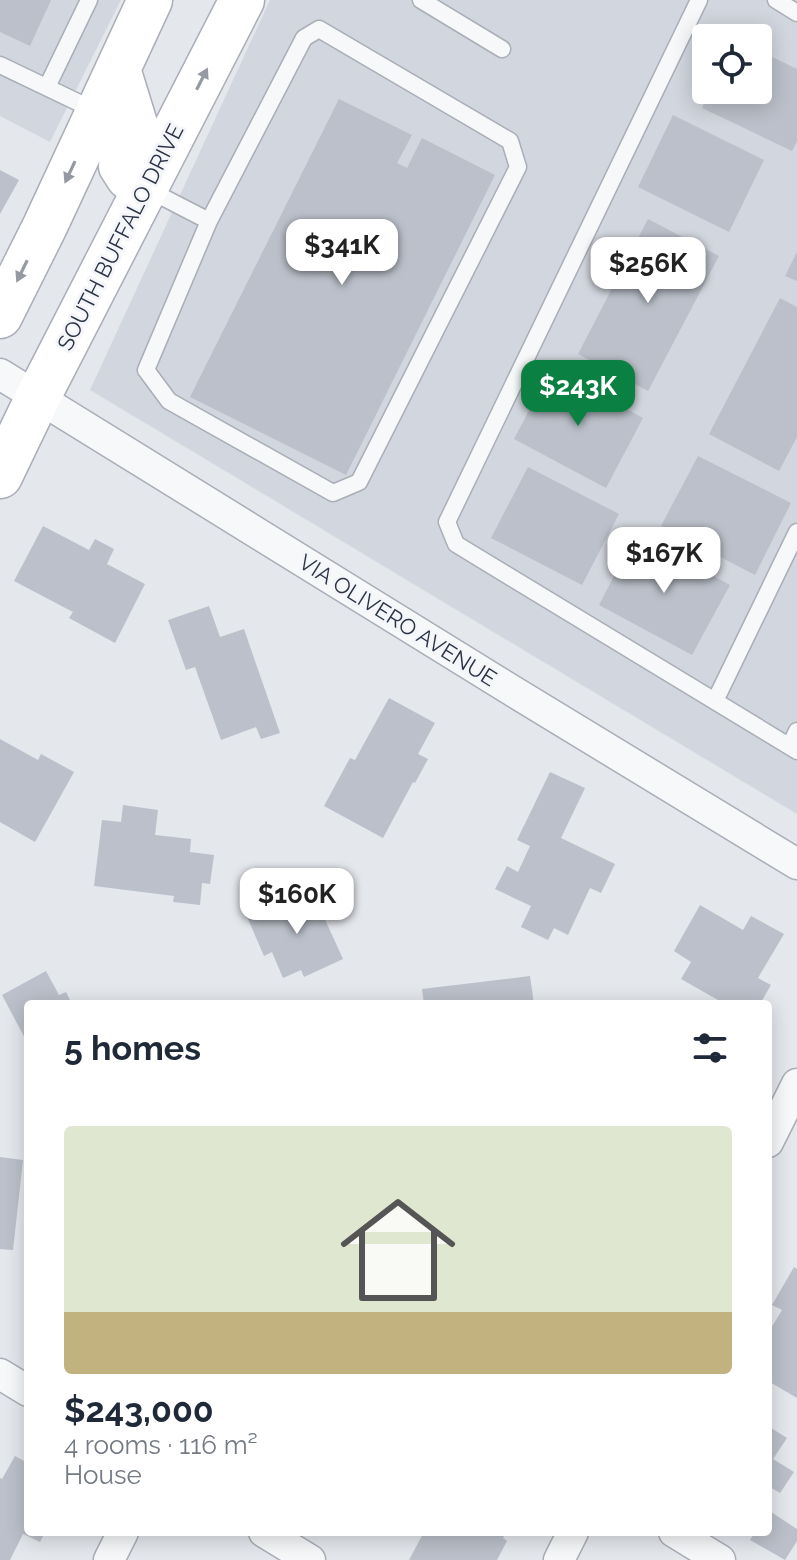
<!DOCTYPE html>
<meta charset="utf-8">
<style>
:root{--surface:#fff;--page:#f2f2f3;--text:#1f2937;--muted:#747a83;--line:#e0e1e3;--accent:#0b8043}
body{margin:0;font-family:Raleway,sans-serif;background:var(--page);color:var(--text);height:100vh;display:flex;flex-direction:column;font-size:30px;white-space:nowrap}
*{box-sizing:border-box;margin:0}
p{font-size:26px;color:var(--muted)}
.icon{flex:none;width:44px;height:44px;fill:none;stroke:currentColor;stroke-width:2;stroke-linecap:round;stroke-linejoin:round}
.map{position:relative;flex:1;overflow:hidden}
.sheet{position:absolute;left:24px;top:1000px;width:748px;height:536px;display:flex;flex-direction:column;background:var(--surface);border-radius:8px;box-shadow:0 4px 20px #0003}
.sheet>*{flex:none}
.fabs{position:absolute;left:692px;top:24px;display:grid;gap:16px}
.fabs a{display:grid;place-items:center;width:80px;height:80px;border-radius:8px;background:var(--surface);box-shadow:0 4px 20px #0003;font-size:40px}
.price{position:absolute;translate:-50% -68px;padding:0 18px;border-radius:16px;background:#fff;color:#222;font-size:26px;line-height:52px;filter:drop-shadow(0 2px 4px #0008)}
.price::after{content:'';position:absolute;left:50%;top:48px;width:24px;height:18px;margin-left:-12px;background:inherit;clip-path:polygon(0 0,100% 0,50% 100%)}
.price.active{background:var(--accent);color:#fff}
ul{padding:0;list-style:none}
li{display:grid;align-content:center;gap:16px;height:424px;padding:0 40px}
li+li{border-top:2px solid var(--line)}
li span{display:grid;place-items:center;height:248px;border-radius:8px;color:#555}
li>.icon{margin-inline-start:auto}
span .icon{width:144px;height:144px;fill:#fffc;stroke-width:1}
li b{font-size:34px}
h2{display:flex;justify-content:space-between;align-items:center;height:96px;padding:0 40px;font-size:34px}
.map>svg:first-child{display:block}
.built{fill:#d2d6de;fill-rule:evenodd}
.building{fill:#bbc0ca}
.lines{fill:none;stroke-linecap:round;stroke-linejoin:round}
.service-casing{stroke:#a9aeb7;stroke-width:19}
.minor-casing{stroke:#a9aeb7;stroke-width:33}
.secondary-casing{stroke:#a9aeb7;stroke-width:47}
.service{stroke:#f7f8fa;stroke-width:16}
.minor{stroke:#f7f8fa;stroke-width:30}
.secondary{stroke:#fff;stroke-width:44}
.oneway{fill:#959aa2}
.labels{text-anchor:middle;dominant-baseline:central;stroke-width:6;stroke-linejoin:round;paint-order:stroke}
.street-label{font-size:22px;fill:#2b3445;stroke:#f4f6f9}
</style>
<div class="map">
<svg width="797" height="1560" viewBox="0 0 797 1560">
<rect width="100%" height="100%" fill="#e4e7ec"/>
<!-- built -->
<path class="built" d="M0,0H121L50,142L0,116Z
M270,0H797V814L90,390ZM706,38H758V90H706Z"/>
<!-- building -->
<path class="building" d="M0,0H51L30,46L0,32Z
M758,50L797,69V141L792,151L702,108L710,90H758Z
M339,99L412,135L397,163L407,168L422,138L495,175L346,475L190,397Z
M673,115L764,160L729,232L638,187Z
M0,170L19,180L0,214Z
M648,219L719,256L648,391L578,354Z
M797,252V281L785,276Z
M780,298L797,307V437L779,471L709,434Z
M551,369L643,418L606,488L514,439Z
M698,456L791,503L755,575L661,526Z
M528,467L619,514L582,585L491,538Z
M43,526L89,550L95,539L114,549L107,564L145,584L115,643L69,618L73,612L14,581Z
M636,534L730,585L692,655L599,605Z
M209,606L220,637L244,629L280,733L261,739L256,727L221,740L195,667L186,670L168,620Z
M389,698L435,723L418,754L428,759L415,783L413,782L383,838L324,806L350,758L355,760Z
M0,739L38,760L41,754L74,772L35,842L0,822Z
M550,772L585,788L561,838L615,864L601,893L590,888L568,935L554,928L548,940L521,927L531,906L495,889L507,866L518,872L530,846L517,840Z
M123,805L158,810L155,835L191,839L190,852L214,855L210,884L202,883L200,905L173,902L174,896L94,886L102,820L121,822Z
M312,891L343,959L304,977L301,970L283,978L272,952L264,956L248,919Z
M700,905L743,930L751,916L784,934L758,978L771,985L760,1004L753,1000L750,1004H725L681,979L691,962L674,951Z
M46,971L59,995L66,992L72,1004H28V1044L2,995Z
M530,976L534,1004H424L422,989Z
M0,1157L23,1160L13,1250L0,1249Z
M794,1267L797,1269V1398L768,1381V1328L770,1330L782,1310L772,1305Z
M768,1426L787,1438L773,1459L794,1472L780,1493L768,1486Z
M15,1456L28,1463V1532H45L40,1542L23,1534L10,1560H0V1478L2,1479Z
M768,1510L797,1529V1541L785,1560L750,1540L755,1532H768Z
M424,1532H506L503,1538L507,1541L497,1560H409Z"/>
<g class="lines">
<!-- service casing -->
<g class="service-casing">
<path id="service" d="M421,0L502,49
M699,0L447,522L456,544L797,751
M776,0L797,13
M319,29L510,141L518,167L359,482L333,493L169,401L146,370L209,221L304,38Z
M0,65L96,111
M47,87L89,0
M147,189L209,221
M715,701L797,532
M790,746L797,731"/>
</g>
<!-- minor casing -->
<g class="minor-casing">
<path id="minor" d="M0,374L516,693L797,864
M768,1142L797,1084
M0,1374L28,1391
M264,1532L310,1560
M674,1532L720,1560
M109,1560L123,1532
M559,1560L573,1532"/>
</g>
<!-- secondary casing -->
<g class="secondary-casing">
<path id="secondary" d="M118,69L135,124L124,148L121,166L128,177L145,189
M0,316L45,226L150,0
M0,476L38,397L242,0"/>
</g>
<!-- service -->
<use href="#service" class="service"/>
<!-- minor -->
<use href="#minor" class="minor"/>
<!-- secondary -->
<use href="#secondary" class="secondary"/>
</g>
<!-- one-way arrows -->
<defs><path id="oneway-solid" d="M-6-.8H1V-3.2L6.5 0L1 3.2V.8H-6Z" transform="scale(2)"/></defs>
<g class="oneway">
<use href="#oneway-solid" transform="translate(202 79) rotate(-63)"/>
<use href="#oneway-solid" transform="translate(70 172) rotate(115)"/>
<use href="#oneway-solid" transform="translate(22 271) rotate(116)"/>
</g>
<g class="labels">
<!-- street labels -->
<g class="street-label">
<text transform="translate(120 237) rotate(-63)">SOUTH BUFFALO DRIVE</text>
<text transform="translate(398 620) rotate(32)">VIA OLIVERO AVENUE</text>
</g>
</g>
</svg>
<div class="fabs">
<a><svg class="icon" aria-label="locate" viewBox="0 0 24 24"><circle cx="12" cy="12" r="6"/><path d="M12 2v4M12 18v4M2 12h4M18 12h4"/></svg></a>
</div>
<b class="price" style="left:342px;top:287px">$341K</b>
<b class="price" style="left:648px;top:305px">$256K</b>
<b class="price active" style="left:578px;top:428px">$243K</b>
<b class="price" style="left:664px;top:595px">$167K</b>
<b class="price" style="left:297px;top:936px">$160K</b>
<section class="sheet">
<h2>5 homes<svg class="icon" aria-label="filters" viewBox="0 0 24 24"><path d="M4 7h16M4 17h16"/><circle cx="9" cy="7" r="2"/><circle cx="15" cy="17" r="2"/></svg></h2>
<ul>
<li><span style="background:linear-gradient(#dfe7d0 75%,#c2b280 0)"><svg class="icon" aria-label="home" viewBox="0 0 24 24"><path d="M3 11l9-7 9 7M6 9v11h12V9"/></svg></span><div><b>$243,000</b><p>4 rooms · 116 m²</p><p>House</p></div></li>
</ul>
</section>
</div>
